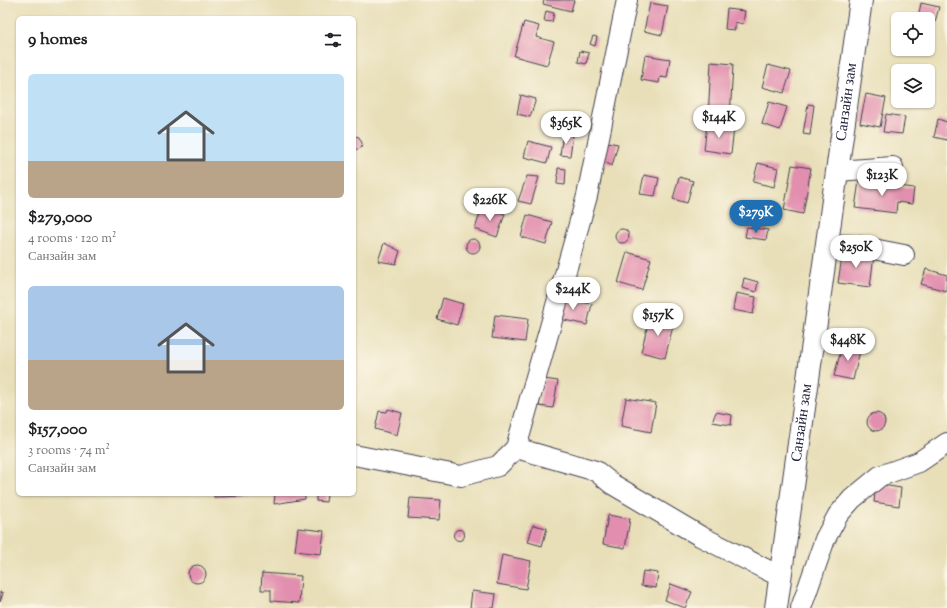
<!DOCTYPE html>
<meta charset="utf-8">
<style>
:root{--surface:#fff;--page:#f6f6f6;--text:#202124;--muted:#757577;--accent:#1f6fb2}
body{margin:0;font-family:"Sorts Mill Goudy",serif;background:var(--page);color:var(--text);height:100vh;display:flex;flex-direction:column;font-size:15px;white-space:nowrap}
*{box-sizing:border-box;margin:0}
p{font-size:13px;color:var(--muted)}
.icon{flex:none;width:22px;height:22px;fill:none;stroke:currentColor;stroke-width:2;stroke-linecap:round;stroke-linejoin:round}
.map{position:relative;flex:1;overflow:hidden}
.sheet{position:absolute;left:16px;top:16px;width:340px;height:480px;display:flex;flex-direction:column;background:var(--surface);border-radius:6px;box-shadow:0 1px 3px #0004}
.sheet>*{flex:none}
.fabs{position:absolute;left:891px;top:12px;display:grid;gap:8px}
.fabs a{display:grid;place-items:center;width:44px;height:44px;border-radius:6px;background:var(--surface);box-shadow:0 1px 3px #0004;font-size:20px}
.price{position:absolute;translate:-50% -34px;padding:0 9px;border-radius:14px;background:#fff;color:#222;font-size:13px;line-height:26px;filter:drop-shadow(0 1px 2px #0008)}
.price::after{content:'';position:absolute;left:50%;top:24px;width:12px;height:9px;margin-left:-6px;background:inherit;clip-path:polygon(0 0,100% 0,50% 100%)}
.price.active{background:var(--accent);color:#fff}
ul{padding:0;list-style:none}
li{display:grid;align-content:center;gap:8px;height:212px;padding:0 12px}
li span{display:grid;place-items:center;height:124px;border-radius:6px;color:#555}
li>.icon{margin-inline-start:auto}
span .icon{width:72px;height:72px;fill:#fffc;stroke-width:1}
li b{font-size:17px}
h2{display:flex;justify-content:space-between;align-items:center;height:48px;padding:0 12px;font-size:17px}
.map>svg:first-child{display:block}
.building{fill:#e28faf}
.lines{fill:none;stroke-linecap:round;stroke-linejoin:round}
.minor-casing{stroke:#403e4e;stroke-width:22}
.major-casing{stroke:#403e4e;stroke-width:24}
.minor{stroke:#fff;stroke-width:20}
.major{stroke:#fff;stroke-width:22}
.labels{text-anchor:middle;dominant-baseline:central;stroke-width:3;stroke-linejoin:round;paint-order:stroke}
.street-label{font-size:15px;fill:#22223b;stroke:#fcf5e5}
</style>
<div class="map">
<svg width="947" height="608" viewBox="0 0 947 608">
<rect width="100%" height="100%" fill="#fcf5e5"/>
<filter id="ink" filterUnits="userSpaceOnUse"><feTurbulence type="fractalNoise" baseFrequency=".025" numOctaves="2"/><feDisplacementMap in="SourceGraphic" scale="8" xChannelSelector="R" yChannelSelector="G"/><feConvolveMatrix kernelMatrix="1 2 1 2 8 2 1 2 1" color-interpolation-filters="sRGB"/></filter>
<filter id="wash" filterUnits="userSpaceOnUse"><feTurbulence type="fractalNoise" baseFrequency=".012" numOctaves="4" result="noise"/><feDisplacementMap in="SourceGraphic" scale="16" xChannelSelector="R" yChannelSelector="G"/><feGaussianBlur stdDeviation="0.9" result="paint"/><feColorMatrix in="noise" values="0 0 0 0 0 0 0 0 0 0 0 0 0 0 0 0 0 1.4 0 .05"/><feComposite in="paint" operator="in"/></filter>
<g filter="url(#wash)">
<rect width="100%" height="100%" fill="#e8dfb9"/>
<g id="blocks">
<!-- building -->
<path class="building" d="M544,0H574L571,11L543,4Z
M650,3L668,6L662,35L644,31Z
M921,3L939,7L935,22L918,18Z
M727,9L745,11L743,24L735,22V30L725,29Z
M546,11L554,13L552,22L544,21Z
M524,22L539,26L536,37L554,42L547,65L514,56Z
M593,36L597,37L595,46L590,44Z
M580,51L589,53L586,64L578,62Z
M645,55L670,59L667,78L660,77L659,83L641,80Z
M711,62L733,64L730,119L708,118Z
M768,65L791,71L784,93L762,87Z
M866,94L886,98L880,127L860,123Z
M521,95L536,99L530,117L517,114Z
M769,102L787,107L780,130L762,124Z
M808,104L814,105L810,135L803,134Z
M886,114L905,117L902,134L883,132Z
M938,119L947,122V140L934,137Z
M707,124L734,128L731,154L704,150Z
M563,133L573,135L570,156L560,155Z
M354,136L359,137L362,143L361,148L354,150Z
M528,141L551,147L547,163L524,157Z
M607,142L618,144L612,166L600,159Z
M758,163L778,168L774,187L753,182Z
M792,165L811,168L803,214L784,210Z
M558,168L566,169L565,185L557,184Z
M644,175L659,178L655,196L640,194Z
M527,176L539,177L531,204L518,201Z
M679,177L693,181L687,203L673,199Z
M859,181L914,188L912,204L897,202L896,213L855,208Z
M482,207L505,214L497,237L475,229Z
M756,211L768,214L765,227L752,224Z
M527,215L552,222L546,244L521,237Z
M747,227L768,230L766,240L745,237Z
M615 236a7 7 0 1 1 14 0a7 7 0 1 1-14 0Z
M466 246a7 7 0 1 1 14 0a7 7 0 1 1-14 0Z
M384,243L400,251L396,264L378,261Z
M843,250L874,255L870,287L838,283Z
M627,252L651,259L642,290L618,283Z
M926,269L947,275L946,291L921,284Z
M744,278L758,282L756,292L742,288Z
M736,293L756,297L753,314L733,310Z
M443,298L463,304L457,325L437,319Z
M559,298L592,304L587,325L555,318Z
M495,315L528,319L525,342L492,338Z
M650,316L674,322L665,358L641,352Z
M843,343L861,347L853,380L834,376Z
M544,379L558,381L553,408L539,406Z
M626,398L656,403L651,432L621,426Z
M388,409L402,413L397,435L375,429L379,411L387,412Z
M716,412L732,415L731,425L712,422Z
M867 422a9 9 0 1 1 18 0a9 9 0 1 1-18 0Z
M876,484L901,488L899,506L874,502Z
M214,494H249V496L214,497Z
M275,494H305V499L274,504Z
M316,494H327L326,502L316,501Z
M410,498L441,500L439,520L408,518Z
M608,515L630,519L625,548L603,544Z
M533,525L547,528L542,546L528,542Z
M298,528L324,531L321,554L295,551Z
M453.5 535a5.5 5.5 0 1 1 11 0a5.5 5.5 0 1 1-11 0Z
M502,555L531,561L526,589L497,584Z
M188 574a9 9 0 1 1 18 0a9 9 0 1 1-18 0Z
M643,571L658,573L656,588L641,586Z
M262,573L301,576L299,603L271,601V590H261Z
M671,584L692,592L685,608L665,600Z
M472,591L496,594L494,608H470Z
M0,592L3,593L0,602Z"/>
</g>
</g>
<g filter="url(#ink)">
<use href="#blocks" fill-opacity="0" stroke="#403e4e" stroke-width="1"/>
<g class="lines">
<!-- minor casing -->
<g class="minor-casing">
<path id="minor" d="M837,171L893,167
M827,244L858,246L904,255
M516,448L596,471L612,484L700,536L781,577
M354,455L461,476L498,466L516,448L587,196L627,0
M801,608L825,539L838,515L852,499L880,476L919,462L947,443"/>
</g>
<!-- major casing -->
<g class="major-casing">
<g id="major">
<path id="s1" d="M776,608L861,0"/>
</g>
</g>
<!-- minor -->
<use href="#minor" class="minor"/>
<!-- major -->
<use href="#major" class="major"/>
</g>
</g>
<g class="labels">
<!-- street labels -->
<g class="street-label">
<text stroke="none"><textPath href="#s1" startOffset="511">Санзайн зам</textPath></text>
<text stroke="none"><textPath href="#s1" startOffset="187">Санзайн зам</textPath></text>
</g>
</g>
</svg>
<div class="fabs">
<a><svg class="icon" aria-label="locate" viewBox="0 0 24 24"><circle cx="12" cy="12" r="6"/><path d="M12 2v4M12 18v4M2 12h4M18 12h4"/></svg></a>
<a><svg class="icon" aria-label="layers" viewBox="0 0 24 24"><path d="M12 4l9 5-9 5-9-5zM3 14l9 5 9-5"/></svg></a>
</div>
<b class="price" style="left:719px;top:139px">$144K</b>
<b class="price" style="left:566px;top:145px">$365K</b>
<b class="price" style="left:882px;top:197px">$123K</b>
<b class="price" style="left:490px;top:222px">$226K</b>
<b class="price active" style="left:756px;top:234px">$279K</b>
<b class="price" style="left:856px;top:269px">$250K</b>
<b class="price" style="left:573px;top:311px">$244K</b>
<b class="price" style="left:658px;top:337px">$157K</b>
<b class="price" style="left:848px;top:362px">$448K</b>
<section class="sheet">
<h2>9 homes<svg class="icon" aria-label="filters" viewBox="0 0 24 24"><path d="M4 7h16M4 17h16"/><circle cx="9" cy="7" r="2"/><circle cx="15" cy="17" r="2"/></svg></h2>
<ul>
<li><span style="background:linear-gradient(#bfe0f5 70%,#b9a48a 0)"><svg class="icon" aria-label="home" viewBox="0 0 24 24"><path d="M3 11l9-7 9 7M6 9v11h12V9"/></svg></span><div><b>$279,000</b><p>4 rooms · 120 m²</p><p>Санзайн зам</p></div></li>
<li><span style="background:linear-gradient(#a9c7e8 60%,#b9a48a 0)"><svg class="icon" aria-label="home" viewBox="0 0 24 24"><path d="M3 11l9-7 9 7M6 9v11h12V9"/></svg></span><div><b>$157,000</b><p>3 rooms · 74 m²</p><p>Санзайн зам</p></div></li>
</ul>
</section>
</div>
